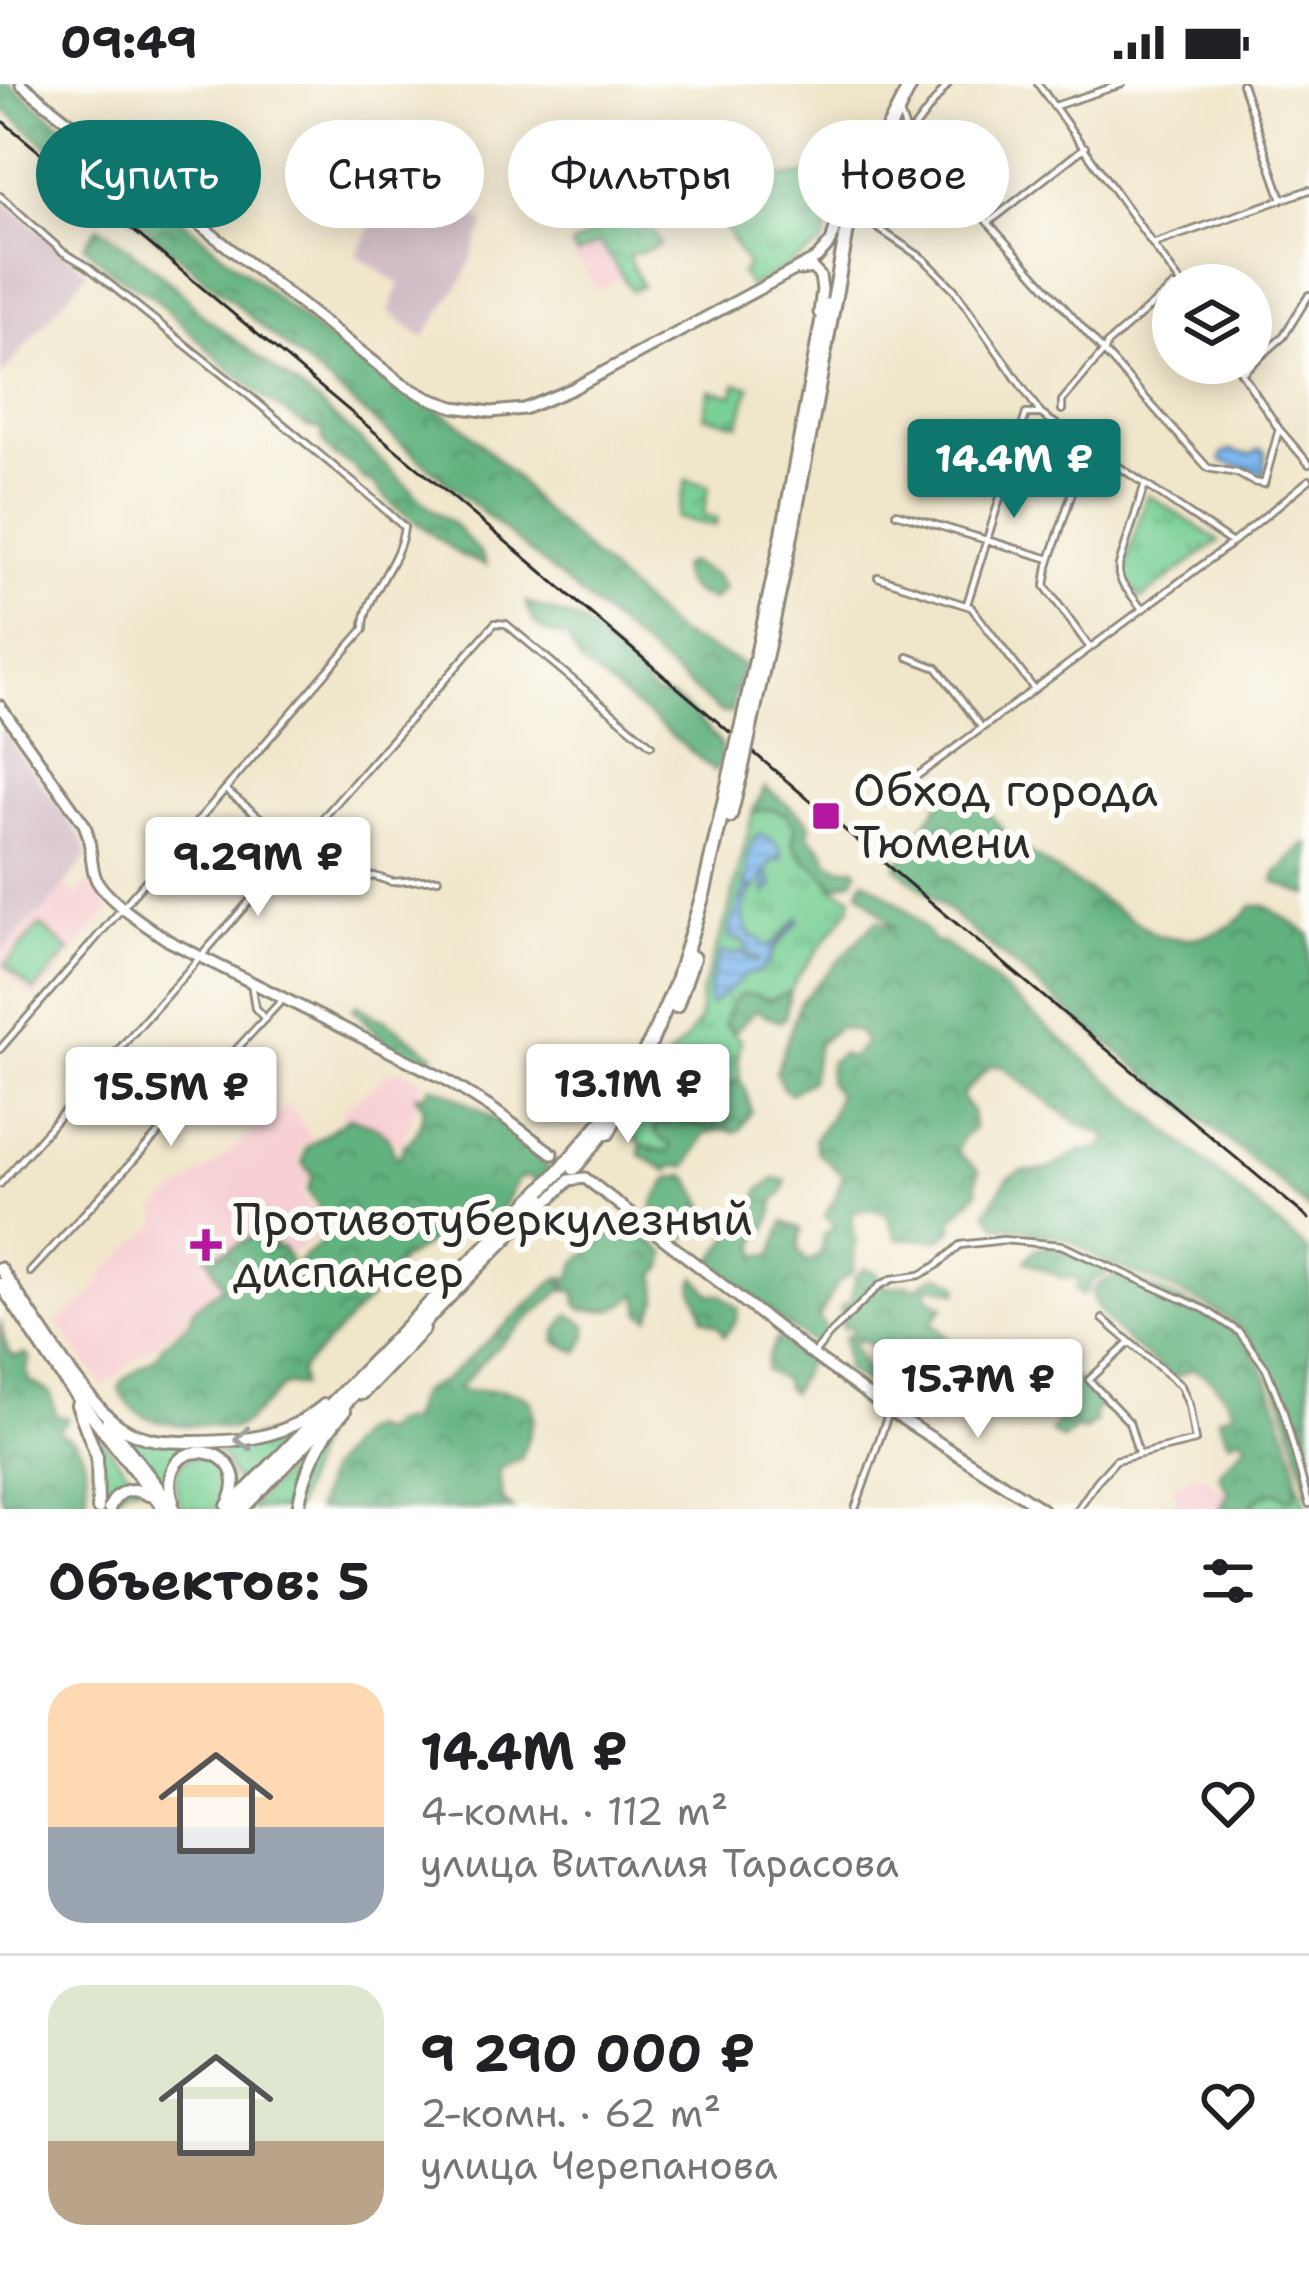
<!DOCTYPE html>
<html lang="ru">
<meta charset="utf-8">
<style>
:root{--surface:#fff;--page:#f6f6f6;--text:#202124;--muted:#757577;--line:#e0e0e0;--accent:#0f766e}
body{margin:0;font-family:"Shantell Sans",sans-serif;background:var(--page);color:var(--text);height:100vh;display:flex;flex-direction:column;font-size:45px;white-space:nowrap}
*{box-sizing:border-box;margin:0}
p{font-size:39px;color:var(--muted)}
.icon{flex:none;width:66px;height:66px;fill:none;stroke:currentColor;stroke-width:2;stroke-linecap:round;stroke-linejoin:round}
.map{position:relative;height:1425px;overflow:hidden}
.details{display:flex;flex-direction:column;background:var(--surface);flex:1}
.details>*{flex:none}
.hud{position:absolute;left:36px;top:36px;width:1239px;height:108px;display:flex;gap:24px}
.fabs{position:absolute;left:1152px;top:180px;display:grid;gap:24px}
.fabs a{display:grid;place-items:center;width:120px;height:120px;border-radius:50%;background:var(--surface);box-shadow:0 6px 30px #0003;font-size:60px}
.price{position:absolute;translate:-50% -102px;padding:0 27px;border-radius:12px;background:#fff;color:#222;font-size:39px;line-height:78px;filter:drop-shadow(0 3px 6px #0008)}
.price::after{content:'';position:absolute;left:50%;top:72px;width:36px;height:27px;margin-left:-18px;background:inherit;clip-path:polygon(0 0,100% 0,50% 100%)}
.price.current{background:var(--accent);color:#fff}
ul{padding:0;list-style:none}
li{display:flex;align-items:center;gap:36px;height:300px;padding:0 48px}
li+li{border-top:3px solid var(--line)}
li span{display:grid;place-items:center;flex:none;width:336px;height:240px;border-radius:36px;color:#555}
li>.icon{margin-inline-start:auto}
span .icon{width:144px;height:144px;fill:#fffc;stroke-width:1}
li b{font-size:51px}
h2{display:flex;justify-content:space-between;align-items:center;height:144px;padding:0 48px;font-size:51px}
.tag{padding:0 42px;border-radius:54px;background:var(--surface);box-shadow:0 6px 30px #0003;font-size:42px;line-height:108px}
.tag.current{background:var(--accent);color:#fff}
.status{display:flex;justify-content:space-between;align-items:center;height:84px;padding:0 60px;background:var(--surface);direction:ltr}
.status svg{height:33px;fill:currentColor}
.map>svg:first-child{display:block}
.built{fill:#f7cfd3}
.industrial{fill:#d2bdc7}
.grass{fill:url(#grass-tufts);stroke:#527e60;stroke-width:3;fill-rule:evenodd}
.forest{fill:url(#forest-crowns);stroke:#466e54;stroke-width:3}
.park{fill:url(#park-crowns);stroke:#527e60;stroke-width:3}
.pitch{fill:#79d095;stroke:#527e60;stroke-width:3}
.water{fill:url(#water-rules);stroke:#54728d;stroke-width:3}
.lines{fill:none;stroke-linecap:round;stroke-linejoin:round}
.street-casing{stroke:#8e887a;stroke-width:10}
.secondary-casing{stroke:#8e887a;stroke-width:15}
.primary-casing{stroke:#8e887a;stroke-width:16}
.highway-casing{stroke:#8e887a;stroke-width:18}
.street{stroke:#fff;stroke-width:4.5}
.secondary{stroke:#fff;stroke-width:9}
.primary{stroke:#fff;stroke-width:10}
.highway{stroke:#fff;stroke-width:12}
.rail{stroke:#2b2b2b;stroke-width:3}
.highway-bridge-casing{stroke:#8e887a;stroke-width:18;stroke-linecap:butt}
.highway-bridge{stroke:#fff;stroke-width:12}
.oneway{stroke:#a0a0a0}
.poi-dot{fill:#b5179e;stroke:#fdfcf7;stroke-width:4.5}
.labels{text-anchor:middle;dominant-baseline:central;stroke-width:12;stroke-linejoin:round;paint-order:stroke}
.poi-label{font-size:45px;fill:#2b2b2b;stroke:#fdfcf7;text-anchor:start}
</style>
<div class="status"><b>09:49</b><svg viewBox="0 0 49 12"><path d="M0 12V9h3v3zM5 12V6h3v6zM10 12V3h3v9zM15 12V0h3v12zM26 1h20v11H26zM47 4h2v5h-2z"/></svg></div>
<div class="map">
<svg width="1309" height="1425" viewBox="0 0 1309 1425">
<defs>
<pattern id="grass-tufts" width="24" height="20" patternUnits="userSpaceOnUse" patternTransform="scale(3)"><rect width="24" height="20" fill="#79d095"/><path d="M3 7l-1-3M5 7V3M7 7l1-3M15 17l-1-3M17 17v-4M19 17l1-3" fill="none" stroke="#63a97a"/></pattern>
<pattern id="forest-crowns" width="20" height="18" patternUnits="userSpaceOnUse" patternTransform="scale(3)"><rect width="20" height="18" fill="#62b27e"/><path d="M2 6a3 3 0 1 1 6 0M12 15a3 3 0 1 1 6 0" fill="none" stroke="#519167"/></pattern>
<pattern id="park-crowns" width="20" height="18" patternUnits="userSpaceOnUse" patternTransform="scale(3)"><rect width="20" height="18" fill="#79d095"/><path d="M2 6a3 3 0 1 1 6 0M12 15a3 3 0 1 1 6 0" fill="none" stroke="#63a97a"/></pattern>
<pattern id="water-rules" width="6" height="5" patternUnits="userSpaceOnUse" patternTransform="scale(3)"><rect width="6" height="5" fill="#7db8ef"/><path d="M0 2.5h6" fill="none" stroke="#6796c2"/></pattern>
</defs>
<rect width="100%" height="100%" fill="#fdfcf7"/>
<filter id="ink" filterUnits="userSpaceOnUse"><feTurbulence type="fractalNoise" baseFrequency=".00833" numOctaves="2"/><feDisplacementMap in="SourceGraphic" scale="24" xChannelSelector="R" yChannelSelector="G"/><feConvolveMatrix kernelMatrix="1 2 1 2 8 2 1 2 1" color-interpolation-filters="sRGB"/></filter>
<filter id="wash" filterUnits="userSpaceOnUse"><feTurbulence type="fractalNoise" baseFrequency=".004" numOctaves="4" result="noise"/><feDisplacementMap in="SourceGraphic" scale="48" xChannelSelector="R" yChannelSelector="G"/><feGaussianBlur stdDeviation="2.7" result="paint"/><feColorMatrix in="noise" values="0 0 0 0 0 0 0 0 0 0 0 0 0 0 0 0 0 1.4 0 .05"/><feComposite in="paint" operator="in"/></filter>
<g filter="url(#wash)">
<rect width="100%" height="100%" fill="#f0e6ca"/>
<!-- built -->
<path class="built" d="M609,140L636,186L598,207L585,184L576,177L568,163Z
M88,799L112,822L35,916L2,884L0,869L37,831L40,830L65,801L77,811Z
M399,985L423,995L403,1061L346,1036L340,1028L392,987Z
M288,1021L313,1055L301,1063L299,1078L310,1093L301,1108L327,1147L291,1170L282,1159L186,1228L188,1236L136,1275L104,1303L57,1238L96,1207L105,1186L159,1140L156,1126Z
M1193,1389L1195,1393L1211,1390L1209,1397L1229,1408L1220,1425H1183L1178,1422L1173,1401L1189,1395V1390Z"/>
<!-- industrial -->
<path class="industrial" d="M391,99L485,138L465,192L423,254L389,227L400,200L357,172Z
M0,114L87,188L0,293Z
M0,644L83,756L87,773L40,831H36L0,869Z
M918,1261L956,1281L919,1340L884,1317Z"/>
<!-- grass -->
<path class="grass" d="M815,90L824,101L835,104L823,160L750,204L741,189L748,183L712,120L761,95Z
M1147,410L1219,457L1141,515L1128,498L1124,486Z
M772,725C793,732 798,737 792,759L804,776L825,788L832,804L852,813L850,824L798,892L790,908L769,916L756,911L724,940L741,956L738,974L740,997L732,998L716,1024L702,1029L717,1037L716,1042C698,1045 686,1038 673,1027L662,1033L654,1045L659,1053L671,1061L668,1070C652,1066 636,1060 627,1045L639,1019L673,968L684,958L699,937L701,910L729,826L753,728ZM782,770L781,776L775,775L766,786L771,796L766,808L764,790L749,800C740,833 738,844 768,865L798,834C792,851 773,858 770,876C762,881 750,885 743,891C728,905 732,909 710,902L721,868L756,878L757,873L747,867L748,859L728,851L748,793L750,773Z
M89,1340L140,1402L127,1403L104,1425Z
M113,1341L198,1362V1363C175,1368 166,1385 166,1408Z
M302,1344L237,1410L238,1401L221,1370L206,1363Z
M318,1354L295,1425H249Z
M194,1371L216,1374C231,1393 234,1404 220,1425H185C174,1409 174,1401 178,1382Z
M1299,1400L1307,1425H1253V1419C1268,1407 1276,1408 1294,1414Z"/>
<!-- forest -->
<path class="forest" d="M0,0H10L142,103L325,254L462,341L519,397L534,417L676,549L744,581L730,629L720,628L0,22Z
M97,143L110,150L140,173L181,207L202,231L310,312L354,350L429,423L453,440L482,471L486,481L463,473L394,422L374,400L363,395L353,382L335,372L323,359L322,345L308,343L267,316L225,281L152,212L112,188L84,161Z
M688,478L716,492L724,505L713,516C694,510 684,506 680,484Z
M526,518L580,537L635,587L654,610L673,614L692,629L720,659L722,675L714,687L654,636L581,579L566,553C545,551 529,540 526,518Z
M953,699L976,714L1015,760L1158,852C1192,859 1231,851 1252,822H1266L1309,850V1127L1285,1103L1066,925L896,783Z
M765,703L808,737L810,744L808,751L825,768L829,778L841,784H855L858,787L854,795L832,804C819,773 786,781 796,745L787,730L772,725L753,728Z
M1305,760L1309,761V811L1274,798L1276,790Z
M864,795C892,813 916,831 935,859H943L983,888L1309,1167V1408C1294,1353 1282,1288 1241,1246C1213,1217 1146,1195 1108,1179C1082,1168 1063,1142 1034,1154L1029,1145L998,1142L986,1128L1007,1095L1021,1087L1048,1086L1080,1067L1100,1066L1108,1052L1077,1039L1001,982H990L963,1010V1016L972,1027L974,1044L961,1056L957,1068L979,1087L976,1098L978,1108L952,1135L953,1145L938,1156L897,1154L885,1128L866,1125L852,1128L855,1158L853,1188L837,1199L819,1234L826,1245L816,1261L783,1239L714,1181V1175L735,1145L739,1132L751,1127L760,1105L775,1095L786,1097L783,1108L774,1118C773,1135 766,1146 756,1159L757,1171H772L784,1138L801,1145L798,1165L807,1179L821,1170L824,1151L835,1142L825,1131L835,1114L843,1091L817,1068L814,1055L830,1033L838,1011L828,997L829,979L841,970L851,974L865,959L858,948L839,943L818,960L811,996L791,1010L783,1004L776,989L800,918L877,836L896,845L859,807Z
M790,908L785,933L780,938L755,926L735,948L724,940L731,920L742,910L756,911L769,916Z
M357,920L378,935L383,934L434,971L426,982L388,961L353,925Z
M740,997L745,1004L751,1027L741,1045L735,1048L725,1045L705,1050L687,1083L673,1082L668,1087L640,1071L641,1060L668,1069L671,1061L659,1053L654,1045L662,1033L673,1027C686,1038 698,1045 716,1042V1037L703,1036L701,1029L716,1024L725,1014L717,1009L724,1001Z
M430,1002C450,1004 542,1062 547,1080C548,1083 547,1087 547,1090L536,1097L527,1093L519,1094L502,1124L493,1131L483,1129L473,1121L462,1123L428,1159L398,1179L375,1209L300,1287L302,1301H285C271,1312 249,1339 235,1344C225,1347 217,1341 207,1341C172,1341 135,1342 119,1304L124,1295L157,1272L163,1261L190,1238L193,1225L223,1202L207,1172L228,1166L271,1142L282,1145L272,1165L282,1163L290,1174L288,1180L294,1181L324,1157L332,1142L308,1107L313,1092L303,1079L306,1064L350,1033C363,1038 384,1042 390,1058C392,1063 393,1069 397,1074L402,1070L403,1062C418,1053 421,1039 424,1022L416,1013L417,1011L427,1010Z
M686,1091L706,1122L700,1136L685,1154L675,1152L650,1135L654,1119L669,1094Z
M622,1141L632,1143L666,1169L664,1183L656,1190L658,1215L650,1234L641,1229L638,1210C612,1228 613,1228 581,1225L577,1220L576,1208L565,1206L577,1178L613,1146Z
M1047,1163L1061,1164L1108,1186L1106,1190L1092,1196L1085,1210L1080,1211L1075,1204L1080,1198L1076,1194H1062L1026,1177L1035,1165Z
M865,1184L877,1189L887,1204L907,1200L916,1204C939,1189 935,1186 959,1201L958,1208L933,1202L926,1206L929,1213L944,1223L929,1242H937L969,1284L965,1305L947,1294L953,1283L948,1279L938,1286L929,1284L917,1270L909,1272L901,1267L892,1277L880,1283L874,1279L879,1266L864,1257H854L853,1261L864,1283L874,1293L883,1292L887,1296L876,1308L846,1286L844,1253L852,1251V1243L842,1244L841,1223L851,1217L855,1193Z
M1118,1191C1151,1205 1211,1225 1237,1249C1262,1274 1274,1309 1284,1341C1292,1364 1302,1391 1294,1414L1287,1416L1279,1409H1267L1253,1419V1425H1220L1229,1408L1220,1393L1221,1387L1247,1359L1241,1352L1229,1357L1218,1333L1234,1328C1224,1308 1214,1293 1192,1285L1174,1294C1151,1275 1094,1238 1092,1208L1098,1200Z
M566,1193L562,1206L489,1270L457,1306C481,1310 506,1299 531,1317L534,1334L521,1375L499,1385L502,1415L513,1425H316L327,1389L333,1380L359,1348L369,1344L381,1349L392,1339L410,1337C422,1305 409,1313 443,1297L558,1194Z
M696,1193L710,1210H721L738,1225L736,1237L724,1252L718,1242L703,1234C703,1218 687,1210 696,1193Z
M569,1230L587,1241V1251L579,1268L556,1258V1249Z
M0,1236L4,1256L9,1268L15,1273L25,1270L30,1274L27,1284L28,1296L50,1309L56,1331L67,1334L66,1339L59,1344L60,1350C92,1358 87,1398 86,1425H7L0,1408Z
M777,1254L807,1278L792,1309L786,1304L783,1295L766,1287L767,1275Z
M1060,1291C1081,1295 1090,1301 1101,1320L1094,1330L1096,1338L1084,1347L1076,1344L1063,1356L1051,1348L1059,1336L1057,1331L1050,1333L1040,1324L1055,1310L1053,1299Z"/>
<!-- park -->
<path class="park" d="M639,123L660,160C647,168 639,166 628,172L642,202L632,207L600,158L577,170L572,161Z
M736,300L750,303L739,340L704,332L709,306L733,311Z
M686,396L709,402L703,431L717,435L715,442L677,434Z"/>
<!-- pitch -->
<path class="pitch" d="M40,841L70,867L34,907L5,881Z"/>
<!-- water -->
<path class="water" d="M1260,365L1265,368L1264,390L1221,377L1222,370L1230,366L1250,371Z
M759,750C771,754 783,762 782,776L775,775L766,786L773,803L766,810L764,791L752,808L749,804C745,831 737,827 751,853H757L768,864L784,852L798,833L800,836L771,869L770,876L761,887L742,892L740,897L710,921C705,903 716,884 721,868L731,871L741,868L755,878L757,874L746,867L747,859L728,851L748,793C746,780 749,758 759,750Z"/>
</g>
<g filter="url(#ink)">
<g class="lines">
<!-- street casing -->
<g class="street-casing">
<path id="street" d="M1038,0L1182,201
M1242,0L1282,115
M1055,22L1122,0
M900,29L906,47L1208,384L1237,389L1253,398L1264,400L1279,345
M909,51L948,0
M0,112L63,168L87,182L247,310L373,415L404,443C400,481 363,513 364,545L0,965
M870,139L924,175L954,205L1041,330L1232,459L1309,396
M988,139L1085,63
M1153,160L1309,106
M1235,279L1279,345L1309,380
M1243,288L1283,253L1309,211
M1062,326V317L1105,266L1107,260L1173,203
M1087,363L1048,482L1045,502L1090,564
M896,429L1050,475
M878,493L971,523L1034,605
M967,520L1026,330H1041
M1142,525L1122,499L1119,491V481L1145,400
M908,573L937,584L982,644
M226,706L333,793L354,796L374,792L392,798L438,795
M894,709L1232,459
M251,898L255,924L265,935
M0,1100L495,539L506,540L651,661
M30,1188L283,915
M1129,1259L1089,1296L1129,1338L1138,1368
M813,1271L828,1252L879,1202L892,1195L920,1191L936,1182L960,1161L1003,1156L1061,1161L1206,1226L1239,1248L1266,1284L1283,1326L1309,1420
M855,1425L889,1328
M1078,1425L1097,1397L1116,1376L1195,1357L1189,1321L1181,1302L1103,1235"/>
</g>
<!-- secondary casing -->
<g class="secondary-casing">
<path id="secondary" d="M21,0L402,300L428,314L454,323L491,328L524,325L572,305L817,174L831,158L846,107L860,82
M800,186L812,184L820,192L822,206L819,229
M0,622L84,740C93,759 89,778 96,795C106,816 150,844 169,857L445,995L494,1026L553,1070
M609,1050L623,1021
M585,1094L813,1271L890,1327L1042,1425
M543,1123L569,1096L585,1094"/>
</g>
<!-- primary casing -->
<g class="primary-casing">
<path id="primary" d="M0,1184L74,1294
M0,1200L65,1297L164,1425
M73,1292C89,1311 104,1334 126,1346C146,1357 168,1358 190,1358C241,1358 284,1355 324,1321
M362,1310L424,1245
M77,1321L97,1373L98,1425
M107,1338L175,1425
M173,1417C152,1343 262,1360 227,1422
M109,1425C116,1407 131,1401 148,1411
M298,1425C304,1387 318,1355 345,1327"/>
</g>
<!-- highway casing -->
<g class="highway-casing">
<path id="highway" d="M744,632L782,455L825,221
M752,635L790,457L847,146L868,85L911,0
M730,732L740,692
M676,922L693,874
M574,1084L607,1044
M229,1425L556,1091L609,1030L651,957L676,900L704,807L731,688
M241,1425L543,1116"/>
</g>
<!-- street -->
<use href="#street" class="street"/>
<!-- secondary -->
<use href="#secondary" class="secondary"/>
<!-- primary -->
<use href="#primary" class="primary"/>
<!-- highway -->
<use href="#highway" class="highway"/>
<!-- rail -->
<path class="rail" d="M0,35L535,482L808,715L1309,1135"/>
<!-- highway-bridge casing -->
<g class="highway-bridge-casing">
<path id="highway-bridge" d="M731,688L744,632
M740,692L752,635"/>
</g>
<!-- highway-bridge -->
<use href="#highway-bridge" class="highway-bridge"/>
</g>
<!-- one-way arrows -->
<defs><path id="oneway-chevron" d="M-2-3.5L2.5 0L-2 3.5" fill="none" stroke-width="1.6" stroke-linecap="round" stroke-linejoin="round" transform="scale(3)"/></defs>
<use class="oneway" href="#oneway-chevron" transform="translate(243 1355) rotate(173)"/>
</g>
<!-- markers -->
<g class="poi-dot">
<rect x="811" y="717" width="30" height="30" rx="6"/>
<path d="M200 1143h12v12h12v12h-12v12h-12v-12h-12v-12h12z"/>
</g>
<g class="labels">
<!-- poi labels -->
<g class="poi-label">
<text x="853" y="706">Обход города<tspan x="853" dy="52">Тюмени</tspan></text>
<text x="233" y="1135">Противотуберкулезный<tspan x="233" dy="52">диспансер</tspan></text>
</g>
</g>
</svg>
<div class="fabs">
<a><svg class="icon" aria-label="layers" viewBox="0 0 24 24"><path d="M12 4l9 5-9 5-9-5zM3 14l9 5 9-5"/></svg></a>
</div>
<b class="price current" style="left:1014px;top:437px">14.4M ₽</b>
<b class="price" style="left:258px;top:835px">9.29M ₽</b>
<b class="price" style="left:628px;top:1062px">13.1M ₽</b>
<b class="price" style="left:171px;top:1065px">15.5M ₽</b>
<b class="price" style="left:978px;top:1357px">15.7M ₽</b>
<div class="hud">
<a class="tag current">Купить</a>
<a class="tag">Снять</a>
<a class="tag">Фильтры</a>
<a class="tag">Новое</a>
</div>
</div>
<section class="details">
<h2>Объектов: 5<svg class="icon" aria-label="filters" viewBox="0 0 24 24"><path d="M4 7h16M4 17h16"/><circle cx="9" cy="7" r="2"/><circle cx="15" cy="17" r="2"/></svg></h2>
<ul>
<li><span style="background:linear-gradient(#ffd9b3 60%,#9aa5b1 0)"><svg class="icon" aria-label="home" viewBox="0 0 24 24"><path d="M3 11l9-7 9 7M6 9v11h12V9"/></svg></span><div><b>14.4M ₽</b><p>4-комн. · 112 m²</p><p>улица Виталия Тарасова</p></div><svg class="icon" aria-label="heart" viewBox="0 0 24 24"><path d="M12 20l-8-8c-3-5 5-10 8-4 3-6 11-1 8 4z"/></svg></li>
<li><span style="background:linear-gradient(#dfe7d0 65%,#b9a48a 0)"><svg class="icon" aria-label="home" viewBox="0 0 24 24"><path d="M3 11l9-7 9 7M6 9v11h12V9"/></svg></span><div><b>9 290 000 ₽</b><p>2-комн. · 62 m²</p><p>улица Черепанова</p></div><svg class="icon" aria-label="heart" viewBox="0 0 24 24"><path d="M12 20l-8-8c-3-5 5-10 8-4 3-6 11-1 8 4z"/></svg></li>
</ul>
</section>
